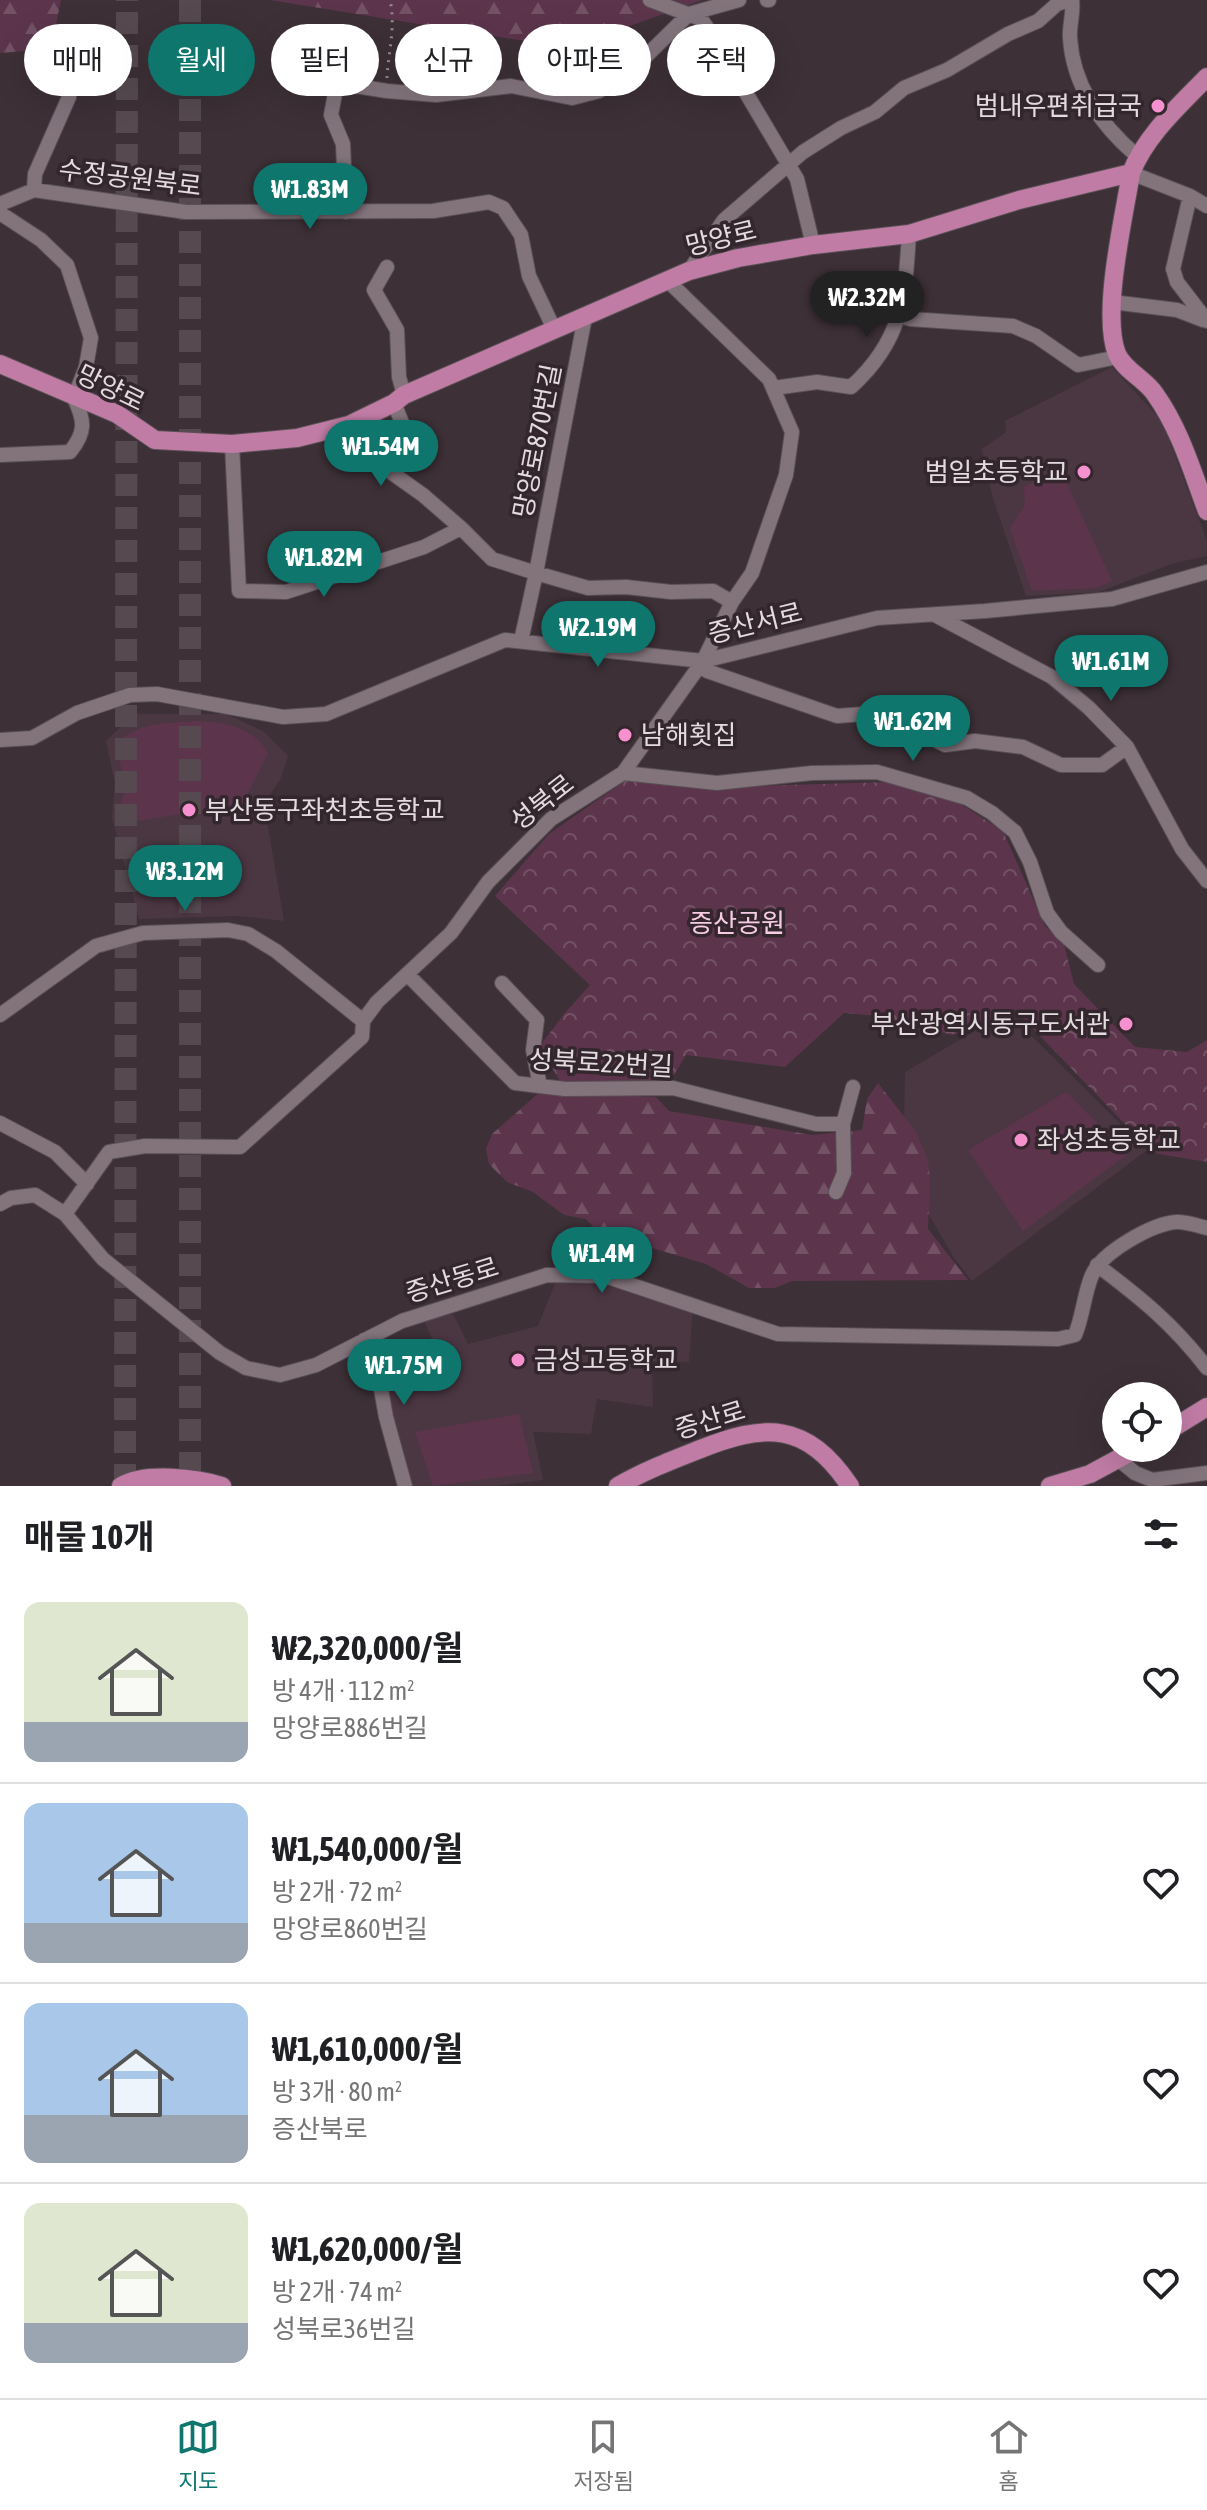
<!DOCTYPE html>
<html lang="ko">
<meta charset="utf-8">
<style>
:root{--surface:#fff;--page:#f6f6f6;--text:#202124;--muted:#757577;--line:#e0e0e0;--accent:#0f766e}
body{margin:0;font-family:"Asap Condensed","Noto Sans KR",sans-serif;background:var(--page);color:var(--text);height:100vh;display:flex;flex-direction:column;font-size:30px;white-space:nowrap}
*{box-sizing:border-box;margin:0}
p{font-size:26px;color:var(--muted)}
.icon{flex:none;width:44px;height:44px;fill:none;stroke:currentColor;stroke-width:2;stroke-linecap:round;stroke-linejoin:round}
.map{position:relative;height:1486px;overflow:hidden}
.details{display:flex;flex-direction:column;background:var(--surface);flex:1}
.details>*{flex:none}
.guide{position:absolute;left:24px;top:24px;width:800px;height:72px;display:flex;gap:16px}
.tools{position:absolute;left:1102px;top:1382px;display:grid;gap:16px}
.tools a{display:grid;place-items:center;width:80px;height:80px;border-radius:50%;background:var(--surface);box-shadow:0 8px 32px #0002;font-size:40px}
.price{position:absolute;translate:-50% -68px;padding:0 18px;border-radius:28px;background:var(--accent);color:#fff;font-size:26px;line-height:52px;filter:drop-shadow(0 2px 4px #0008)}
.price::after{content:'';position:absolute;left:50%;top:48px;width:24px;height:18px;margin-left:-12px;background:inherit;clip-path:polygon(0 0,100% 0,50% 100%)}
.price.active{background:#222;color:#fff}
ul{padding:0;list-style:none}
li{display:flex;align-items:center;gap:24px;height:200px;padding:0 24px}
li+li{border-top:2px solid var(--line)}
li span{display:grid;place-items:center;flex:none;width:224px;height:160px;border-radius:16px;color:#555}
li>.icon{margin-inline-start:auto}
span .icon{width:96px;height:96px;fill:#fffc;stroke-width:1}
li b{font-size:34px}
h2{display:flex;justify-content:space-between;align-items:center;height:96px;padding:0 24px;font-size:34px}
.chip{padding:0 28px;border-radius:36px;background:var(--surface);box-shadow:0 8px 32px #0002;font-size:28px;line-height:72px}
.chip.active{background:var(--accent);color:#fff}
.tabs{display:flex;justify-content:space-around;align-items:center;height:112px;border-top:2px solid var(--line);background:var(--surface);font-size:22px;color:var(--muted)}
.tabs a{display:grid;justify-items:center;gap:4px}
.tabs .active{color:var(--accent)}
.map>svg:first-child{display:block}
.built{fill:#4b3742}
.forest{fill:url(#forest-firs)}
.park{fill:url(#park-crowns)}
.pitch{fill:#5c354d}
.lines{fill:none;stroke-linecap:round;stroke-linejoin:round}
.highway-tunnel{stroke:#564a50;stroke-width:22;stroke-dasharray:22 11;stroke-linecap:butt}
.minor-casing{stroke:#594f55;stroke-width:16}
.major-casing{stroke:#594f55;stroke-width:20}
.path{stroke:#968c91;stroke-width:3;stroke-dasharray:2 6;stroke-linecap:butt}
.minor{stroke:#83747c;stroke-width:14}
.major{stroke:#c07ca5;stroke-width:18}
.poi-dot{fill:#f690cf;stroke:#33262d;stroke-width:3}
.labels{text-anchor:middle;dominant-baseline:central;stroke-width:7;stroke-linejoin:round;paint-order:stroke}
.poi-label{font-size:26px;fill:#e3dbdf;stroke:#33262d;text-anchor:start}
.street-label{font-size:26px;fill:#e3dbdf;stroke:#33262d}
.park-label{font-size:26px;fill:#f6cce4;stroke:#33262d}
</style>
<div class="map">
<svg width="1207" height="1486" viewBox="0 0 1207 1486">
<defs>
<pattern id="forest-firs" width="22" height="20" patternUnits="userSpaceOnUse" patternTransform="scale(2)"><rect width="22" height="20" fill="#5c354d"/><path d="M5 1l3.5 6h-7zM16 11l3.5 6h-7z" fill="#735266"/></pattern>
<pattern id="park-crowns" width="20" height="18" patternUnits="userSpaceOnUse" patternTransform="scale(2)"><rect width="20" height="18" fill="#5c354d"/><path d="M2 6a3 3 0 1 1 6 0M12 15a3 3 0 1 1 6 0" fill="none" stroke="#735266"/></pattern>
</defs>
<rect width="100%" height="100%" fill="#3d3037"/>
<!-- built -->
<path class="built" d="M1112,367L1162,421L1207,541V556L1174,563L1099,592L1026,596L992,495L982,449L1006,432L1005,421Z
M134,714H226L263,731L288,756L280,780L264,803L284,921L238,916L139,919L112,818L115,784L106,741Z
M1007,1012L1147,1150L972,1281L954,1258L920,1199L904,1130L905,1072Z
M556,1281H607L693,1307L689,1362L652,1361L653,1407L597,1399L591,1434L533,1432L543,1480L495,1486H410L379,1385L393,1352L435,1345L424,1321L453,1314L468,1344L538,1326Z"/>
<!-- forest -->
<path class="forest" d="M0,0H61L51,49L0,53Z
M270,0H702L568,48Z
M878,1083L916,1132L928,1161L930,1180L928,1229L968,1280L792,1281L775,1288H749L706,1264L598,1232L586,1219L564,1215L533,1192L507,1182L489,1164L486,1149L492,1134L540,1092L656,1097L669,1111L812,1135L862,1130L867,1099Z"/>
<!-- park -->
<path class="park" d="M629,778L687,788L889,782L956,801L1003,831L1045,926L1064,944L1074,984L1135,1047L1187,1052L1207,1040V1162L1153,1153L1014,1009L952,1035L881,1016L844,1013L785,1067L686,1055L668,1085L561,1083L540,1046L564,1014L590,985L495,896L549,834Z"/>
<!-- pitch -->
<path class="pitch" d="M1060,469L1112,581L1096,588L1032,591L1010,528L1025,505L1024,487Z
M195,721C223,722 253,726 268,753L243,803L127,823L120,806L126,787L116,746C135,721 165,724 195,721Z
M1066,1092L1128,1154L1023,1231L968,1150Z
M519,1414L533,1473L433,1486L415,1432Z"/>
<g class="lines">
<!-- highway-tunnel -->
<path class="highway-tunnel" d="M190,0V1486
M125,1486L127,0"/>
<!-- minor casing -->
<g class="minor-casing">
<path id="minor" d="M650,0L701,19L710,32L797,179L813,245
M767,0H769
M1072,0C1074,13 1069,25 1070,38C1073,86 1102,126 1137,156
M1131,173L1190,196L1207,206
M34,190L35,174L69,97L71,57
M1190,196L1173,269L1177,282L1207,321
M0,204L34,190L186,212L433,211L489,202L503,208L521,235L529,276L555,331
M346,212L343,144L331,115L337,83L387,91L436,95L511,86L572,98L599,91L638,64L689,14L739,0
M0,213L41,240L67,265L91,338L86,367L74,398C85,421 86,432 70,452L0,455
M387,267L374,290L397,330L399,377L404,395
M689,271L724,220L803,152L841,128L875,112L904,88L947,70L1008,34L1038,21L1057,4L1069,0
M1112,302L1177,310L1203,320
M899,315L910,319L1013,326L1036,336L1078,365L1118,357
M585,317L536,573L588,588L626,587L671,592L713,591L732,602
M774,388L817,382L851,387C902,341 905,299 909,234
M394,403L411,445L392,473L423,495L461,528
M232,444L239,591L286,592L424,547L461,528L492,559L536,573L521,641
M935,615L1052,677L1089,708L1127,747L1182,849L1207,881
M703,661L707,671L837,716L864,714L889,716L945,745L975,741L1023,747L1061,765H1102L1127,747
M0,740L32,738L77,713L130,695L157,694L283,717L326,714L505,640L703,661L877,618L985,611L1112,599L1207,572
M623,773L717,783L812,773L877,772L967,798L992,813L1015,832L1030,862L1047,913L1061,932L1098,965
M407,974L515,1083L565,1089L673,1088L816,1124H843L853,1087
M502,983L537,1020L533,1050L540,1086
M0,1015L96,946L143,933L228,930L248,934L276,951L363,1021
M0,1123L55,1152L87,1184
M836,1192L844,1173L843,1124
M0,1204L11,1198L35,1195L65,1214L103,1259L220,1353L246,1368L280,1375L316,1365L402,1321L547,1275L605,1276L778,1334L1058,1339L1075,1335C1083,1316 1084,1294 1092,1275C1102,1252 1152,1224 1176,1222C1185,1221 1198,1226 1207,1228
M65,1214L109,1152L145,1146L240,1147L362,1037L363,1021L377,1002L451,933L488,882L551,819L623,773L703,661L732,602L752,573L786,475L792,432L769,379L668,281
M1097,1265C1141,1298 1173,1324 1207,1368
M364,1340L378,1372L386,1417L405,1486
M1118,1459L1135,1473L1152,1480L1207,1473"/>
</g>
<!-- major casing -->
<g class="major-casing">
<path id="major" d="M1131,173C1146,135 1179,106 1207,77
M0,364L117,414L155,440L232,444L297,438L349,425L394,403L404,395L689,271L738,258L813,245L909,234L1019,200L1131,173C1124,217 1101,314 1117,354C1124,370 1146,380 1155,394C1180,429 1192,471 1207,511
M1168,1431L1207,1407
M121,1486C145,1472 196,1478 222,1486
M618,1486C644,1471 670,1461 698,1450C765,1423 806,1421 850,1486
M1050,1486L1090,1474L1138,1448"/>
</g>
<!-- path -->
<path class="path" d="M387,78C388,54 396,27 390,0"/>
<!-- minor -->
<use href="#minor" class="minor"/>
<!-- major -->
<use href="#major" class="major"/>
</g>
<!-- markers -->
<g class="poi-dot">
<circle cx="1158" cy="106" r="8"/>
<circle cx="1084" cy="472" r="8"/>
<circle cx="625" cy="735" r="8"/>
<circle cx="189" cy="810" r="8"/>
<circle cx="1126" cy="1024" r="8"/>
<circle cx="1021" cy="1140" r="8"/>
<circle cx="518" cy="1360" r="8"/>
</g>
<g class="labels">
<!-- poi labels -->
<g class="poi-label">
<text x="1142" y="106" text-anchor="end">범내우편취급국</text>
<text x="1068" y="472" text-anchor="end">범일초등학교</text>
<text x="641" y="735">남해횟집</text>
<text x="205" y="810">부산동구좌천초등학교</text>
<text x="1110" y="1024" text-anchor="end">부산광역시동구도서관</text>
<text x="1037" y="1140">좌성초등학교</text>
<text x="534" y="1360">금성고등학교</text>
</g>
<!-- street labels -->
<g class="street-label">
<text transform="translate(130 178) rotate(7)">수정공원북로</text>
<text transform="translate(721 238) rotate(-14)">망양로</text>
<text transform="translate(111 388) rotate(26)">망양로</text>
<text transform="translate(537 441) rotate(-79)">망양로870번길</text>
<text transform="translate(755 623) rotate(-14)">증산서로</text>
<text transform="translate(542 802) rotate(-38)">성북로</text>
<text transform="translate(601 1063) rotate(3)">성북로22번길</text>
<text transform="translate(452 1280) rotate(-17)">증산동로</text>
<text transform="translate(710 1420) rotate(-17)">증산로</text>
</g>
<!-- park labels -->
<g class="park-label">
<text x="737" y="923">증산공원</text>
</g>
</g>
</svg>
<div class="tools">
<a><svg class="icon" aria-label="locate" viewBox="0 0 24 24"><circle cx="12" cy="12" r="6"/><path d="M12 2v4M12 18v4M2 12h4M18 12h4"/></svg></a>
</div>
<b class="price" style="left:310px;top:231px">₩1.83M</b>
<b class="price active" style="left:867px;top:339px">₩2.32M</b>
<b class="price" style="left:381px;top:488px">₩1.54M</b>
<b class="price" style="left:324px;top:599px">₩1.82M</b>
<b class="price" style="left:598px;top:669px">₩2.19M</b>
<b class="price" style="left:1111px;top:703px">₩1.61M</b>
<b class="price" style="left:913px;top:763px">₩1.62M</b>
<b class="price" style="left:185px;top:913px">₩3.12M</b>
<b class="price" style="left:602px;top:1295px">₩1.4M</b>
<b class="price" style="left:404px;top:1407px">₩1.75M</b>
<div class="guide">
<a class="chip">매매</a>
<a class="chip active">월세</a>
<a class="chip">필터</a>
<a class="chip">신규</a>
<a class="chip">아파트</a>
<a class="chip">주택</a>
</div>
</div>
<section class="details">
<h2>매물 10개<svg class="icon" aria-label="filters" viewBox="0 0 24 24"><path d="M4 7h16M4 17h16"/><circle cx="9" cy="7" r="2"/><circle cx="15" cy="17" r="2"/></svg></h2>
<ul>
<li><span style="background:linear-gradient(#dfe7d0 75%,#9aa5b1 0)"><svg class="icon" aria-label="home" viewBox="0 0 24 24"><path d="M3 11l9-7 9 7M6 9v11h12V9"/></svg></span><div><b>₩2,320,000/월</b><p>방 4개 · 112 m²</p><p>망양로886번길</p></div><svg class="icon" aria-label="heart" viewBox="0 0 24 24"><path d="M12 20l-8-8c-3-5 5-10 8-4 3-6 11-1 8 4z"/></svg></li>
<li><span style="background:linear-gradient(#a9c7e8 75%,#9aa5b1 0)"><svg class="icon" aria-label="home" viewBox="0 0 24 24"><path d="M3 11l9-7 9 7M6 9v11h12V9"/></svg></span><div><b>₩1,540,000/월</b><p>방 2개 · 72 m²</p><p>망양로860번길</p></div><svg class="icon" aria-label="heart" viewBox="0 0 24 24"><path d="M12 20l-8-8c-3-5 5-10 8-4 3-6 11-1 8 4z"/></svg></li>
<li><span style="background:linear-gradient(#a9c7e8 70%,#9aa5b1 0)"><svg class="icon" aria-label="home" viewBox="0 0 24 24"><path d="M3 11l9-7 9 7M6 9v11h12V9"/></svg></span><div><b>₩1,610,000/월</b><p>방 3개 · 80 m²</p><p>증산북로</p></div><svg class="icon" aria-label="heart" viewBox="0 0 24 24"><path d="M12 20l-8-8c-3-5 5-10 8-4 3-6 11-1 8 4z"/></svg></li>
<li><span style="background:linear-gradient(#dfe7d0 75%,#9aa5b1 0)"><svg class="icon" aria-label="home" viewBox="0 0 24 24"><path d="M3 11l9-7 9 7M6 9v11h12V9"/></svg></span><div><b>₩1,620,000/월</b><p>방 2개 · 74 m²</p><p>성북로36번길</p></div><svg class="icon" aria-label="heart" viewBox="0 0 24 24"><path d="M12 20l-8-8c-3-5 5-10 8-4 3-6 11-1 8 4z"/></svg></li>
</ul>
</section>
<nav class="tabs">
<a class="active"><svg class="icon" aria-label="map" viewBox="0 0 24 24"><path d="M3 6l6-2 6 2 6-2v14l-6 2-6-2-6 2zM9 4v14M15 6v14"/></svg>지도</a>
<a><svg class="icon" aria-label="saved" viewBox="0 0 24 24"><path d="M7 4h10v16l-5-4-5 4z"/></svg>저장됨</a>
<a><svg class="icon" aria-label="home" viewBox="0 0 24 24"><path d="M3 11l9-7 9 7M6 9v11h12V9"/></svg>홈</a>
</nav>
